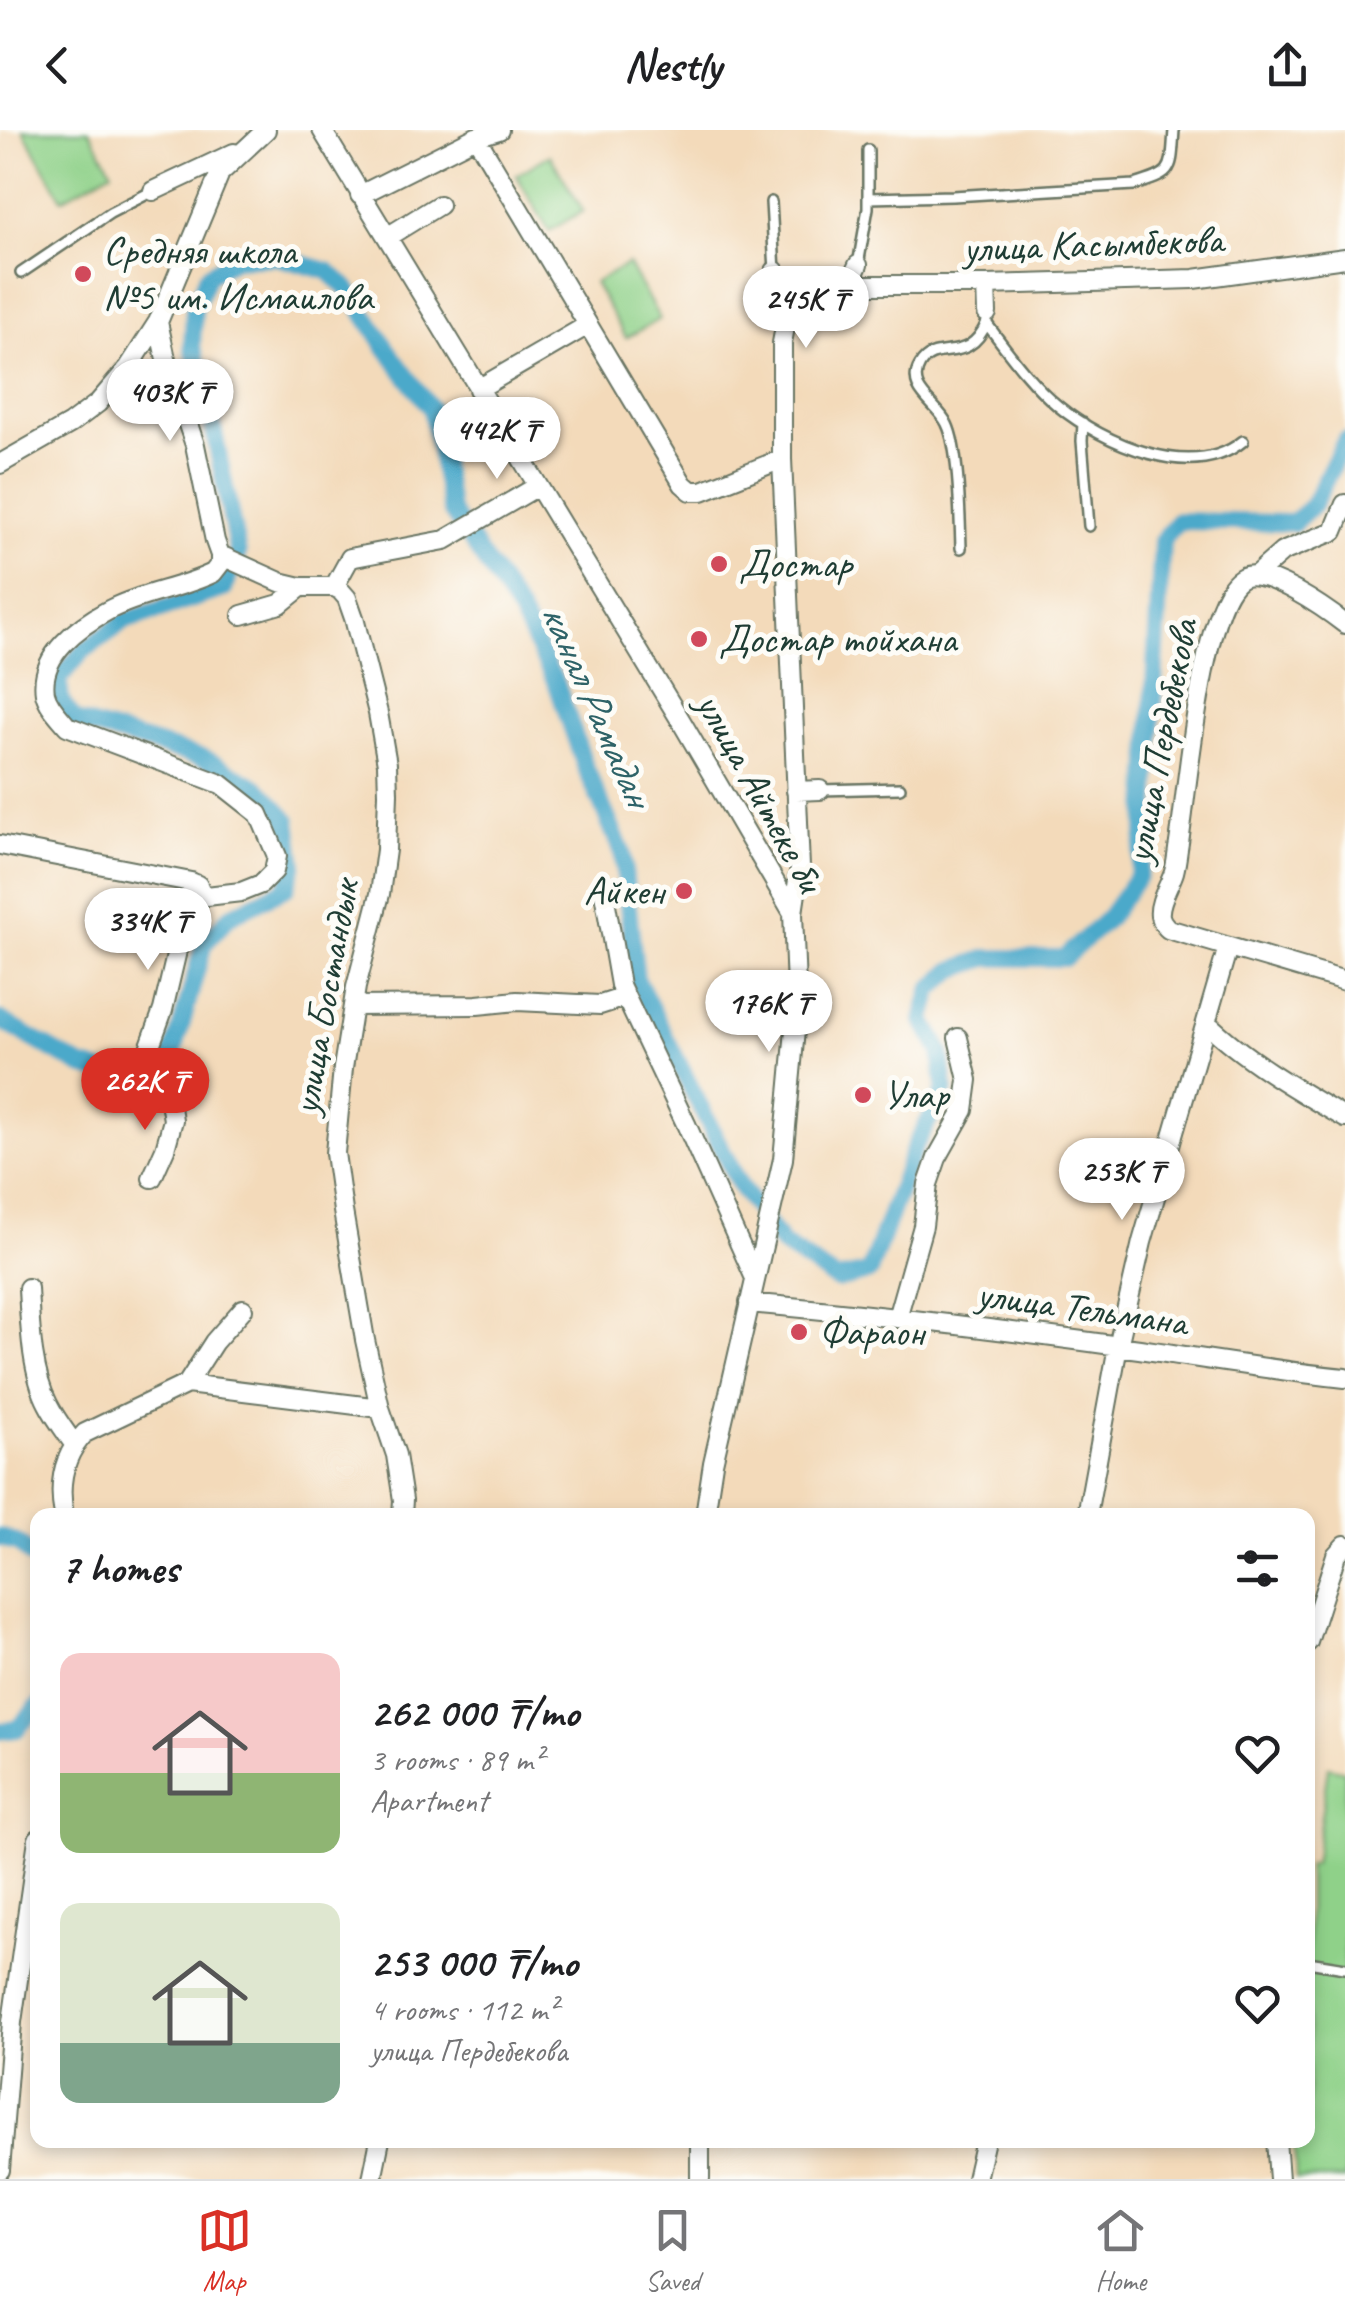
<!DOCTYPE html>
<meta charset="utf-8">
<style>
:root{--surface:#fff;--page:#f6f6f6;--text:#202124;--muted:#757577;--line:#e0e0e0;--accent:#d93025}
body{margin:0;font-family:Caveat,sans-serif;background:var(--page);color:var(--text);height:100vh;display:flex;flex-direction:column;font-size:38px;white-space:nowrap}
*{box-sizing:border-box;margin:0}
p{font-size:32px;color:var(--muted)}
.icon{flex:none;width:55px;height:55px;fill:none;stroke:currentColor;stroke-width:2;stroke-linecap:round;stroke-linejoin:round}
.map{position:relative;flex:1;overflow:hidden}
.side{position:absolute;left:30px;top:1378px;width:1285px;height:640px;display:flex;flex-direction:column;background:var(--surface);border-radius:20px;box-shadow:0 5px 15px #0003}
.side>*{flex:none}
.price{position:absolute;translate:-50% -85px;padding:0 22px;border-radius:35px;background:#fff;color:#222;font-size:32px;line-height:65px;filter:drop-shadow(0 2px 5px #0008)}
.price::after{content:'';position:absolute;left:50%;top:60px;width:30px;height:22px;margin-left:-15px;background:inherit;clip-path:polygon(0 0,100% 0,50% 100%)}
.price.on{background:var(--accent);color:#fff}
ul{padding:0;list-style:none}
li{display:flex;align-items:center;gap:30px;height:250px;padding:0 30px}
li span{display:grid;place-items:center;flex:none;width:280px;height:200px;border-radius:20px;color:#555}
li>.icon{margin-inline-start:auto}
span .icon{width:120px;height:120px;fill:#fffc;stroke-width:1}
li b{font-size:42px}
h2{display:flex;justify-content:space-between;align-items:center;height:120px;padding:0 30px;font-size:42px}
header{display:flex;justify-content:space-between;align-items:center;height:130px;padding:0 30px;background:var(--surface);font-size:45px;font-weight:700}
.tabs{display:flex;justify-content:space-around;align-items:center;height:140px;border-top:2px solid var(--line);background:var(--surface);font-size:28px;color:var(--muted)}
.tabs a{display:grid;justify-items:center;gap:5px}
.tabs .on{color:var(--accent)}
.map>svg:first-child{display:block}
.green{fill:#8fd189;stroke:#57875e;stroke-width:2.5}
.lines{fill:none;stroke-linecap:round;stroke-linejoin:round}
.canal{stroke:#4ba9ca;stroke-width:18}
.lane-casing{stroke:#697463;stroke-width:14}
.street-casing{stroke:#697463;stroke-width:22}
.lane{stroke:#fff;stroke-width:9}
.street{stroke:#fff;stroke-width:18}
.poi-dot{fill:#d1495b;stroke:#fdfcf7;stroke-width:4}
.labels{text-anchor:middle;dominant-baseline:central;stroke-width:10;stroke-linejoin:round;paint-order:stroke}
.street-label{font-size:40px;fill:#1f3d34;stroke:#fdfcf7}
.poi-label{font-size:40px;fill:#1f3d34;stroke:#fdfcf7;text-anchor:start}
.water-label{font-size:42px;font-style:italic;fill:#2e6368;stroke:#fdfcf7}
</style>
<header><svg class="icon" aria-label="back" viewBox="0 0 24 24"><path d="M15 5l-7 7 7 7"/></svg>Nestly<svg class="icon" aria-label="share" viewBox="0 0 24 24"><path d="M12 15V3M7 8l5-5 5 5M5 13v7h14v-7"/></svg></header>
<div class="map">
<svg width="1345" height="2049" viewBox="0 0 1345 2049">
<rect width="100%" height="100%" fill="#fdfcf7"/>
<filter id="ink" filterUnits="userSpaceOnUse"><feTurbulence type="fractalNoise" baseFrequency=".01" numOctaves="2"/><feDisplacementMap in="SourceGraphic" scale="20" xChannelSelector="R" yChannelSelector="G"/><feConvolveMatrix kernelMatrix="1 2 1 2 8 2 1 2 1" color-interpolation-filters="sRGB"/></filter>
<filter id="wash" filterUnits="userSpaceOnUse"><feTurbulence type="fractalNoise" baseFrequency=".0048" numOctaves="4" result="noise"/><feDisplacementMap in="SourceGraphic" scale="40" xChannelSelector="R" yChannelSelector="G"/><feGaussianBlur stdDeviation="2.25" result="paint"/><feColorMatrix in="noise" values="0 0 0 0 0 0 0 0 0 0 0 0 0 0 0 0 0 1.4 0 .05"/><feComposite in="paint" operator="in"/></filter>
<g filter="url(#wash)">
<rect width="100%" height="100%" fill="#f3daba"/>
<!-- green -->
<path class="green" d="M23,0H89L112,41L62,69Z
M550,25L583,81L549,101L516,45Z
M628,134L660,189L626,208L594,153Z
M1328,1637L1345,1641V2049H1296L1294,2010H1308V1735L1314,1734Z"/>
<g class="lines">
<!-- canal -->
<path class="canal" d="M0,890L81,936L131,950L163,942L175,918L204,814L230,786L286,758L294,734L288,690L258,658L206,629L75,591L61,571L59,549L83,521L125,491L224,459L238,423L204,251L192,217L194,179L208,145L234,129L276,127L328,141L348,159L387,219L431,279L451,381L519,481L557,555L585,636L622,722L636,848L740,1056L782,1114L837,1150L869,1142L915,1016L945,960L941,922L923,890L931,860L953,840L987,828H1064L1108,788L1138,746L1146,700L1162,411L1178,391L1293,393L1313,375L1345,311
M0,1407L19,1414L38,1432
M0,1601L17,1599L38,1576"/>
</g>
</g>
<g filter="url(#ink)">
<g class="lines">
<!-- lane casing -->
<g class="lane-casing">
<path id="lane" d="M868,68L953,66L1134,55C1175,43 1171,41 1174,0
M771,72L775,141
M858,135L868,78V20
M21,143L110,83L153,61
M987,194C1009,223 1030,253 1058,276C1103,313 1192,353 1243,311
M1083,293L1082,311L1089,396
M961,418C960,389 959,318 947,294C938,274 905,260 920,235C936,208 968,238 987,192
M820,660L900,658
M1308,1832L1345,1838"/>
</g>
<!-- street casing -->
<g class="street-casing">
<path id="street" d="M322,0L681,591L793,783L796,858L795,900L783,1029L713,1333L705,1385
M476,7L683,354L691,361H702L782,329
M153,61L234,23
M360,65L476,7L499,0
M387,107L439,75
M775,141L785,197
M849,155L858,135
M986,155L987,183
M158,192L166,229L195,315L215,411L220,425L280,452L301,457H334L340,460L347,468L354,488L378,583L387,634L388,663L386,720L380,764L356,857L343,938L335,1023L343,1081L365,1210L380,1278L396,1325L403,1370L402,1385
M478,259L588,195
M0,334L70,294L98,273L129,237L158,192L220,43L266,0
M1257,444L1282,422L1334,401L1345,374
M334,457L350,428L445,410L538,356
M242,485L280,474L301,457
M1345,494C1327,480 1265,436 1243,447C1201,467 1187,670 1178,719C1177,727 1176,735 1174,742C1170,755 1158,772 1160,786C1161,792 1164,794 1168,799L1345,851
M796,661L820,660
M0,715L191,752L198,755L201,762L207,766L215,765L241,762L261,754L274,741L277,726L259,684L221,654L67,596C59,586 48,576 45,563C39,525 79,496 109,480C141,463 180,459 213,443L220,434V425
M604,763L620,855L686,994L754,1146
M793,783L800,737L782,329V213L785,197L798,179L809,170L826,161L849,155H986L1194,149L1345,128
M353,876L477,875L517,871L600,875L625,867
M1207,893C1245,930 1299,961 1345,988
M152,1048L165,1019L173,990L170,971L147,932V924L163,880L190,766L191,752
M28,1158C30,1194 31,1242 48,1274C55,1288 65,1301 74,1314
M749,1173C873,1184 996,1199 1119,1216C1195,1227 1269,1240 1345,1248
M897,1188L923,1096L928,1054L937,1028L964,980L968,950L958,908
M187,1254L214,1212L243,1179
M64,1385C58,1355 63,1326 85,1303L187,1254L380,1278
M1087,1385L1118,1216L1142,1112L1228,817
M1308,1512L1336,1425L1345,1415
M700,2010V2049
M1276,2010L1279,2049
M0,2040L12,1892L38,1709
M372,2049L380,2010
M976,2049L985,2010"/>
</g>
<!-- lane -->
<use href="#lane" class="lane"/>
<!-- street -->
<use href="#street" class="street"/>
</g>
</g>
<!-- markers -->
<g class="poi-dot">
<circle cx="83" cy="144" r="10"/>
<circle cx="719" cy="434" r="10"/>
<circle cx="699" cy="509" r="10"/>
<circle cx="684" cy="761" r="10"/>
<circle cx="863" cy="965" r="10"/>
<circle cx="799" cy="1202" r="10"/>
</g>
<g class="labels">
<!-- street labels -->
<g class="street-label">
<text transform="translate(1093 114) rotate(-2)">улица Касымбекова</text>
<text transform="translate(1161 611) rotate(-79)">улица Пердебекова</text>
<text transform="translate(760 662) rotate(61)">улица Айтеке би</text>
<text transform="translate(325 867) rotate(-80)">улица Бостандык</text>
<text transform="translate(1082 1178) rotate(8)">улица Тельмана</text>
</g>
<!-- poi labels -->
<g class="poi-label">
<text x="103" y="121">Средняя школа<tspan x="103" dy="46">№5 им. Исмаилова</tspan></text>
<text x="739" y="434">Достар</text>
<text x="719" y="509">Достар тойхана</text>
<text x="664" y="761" text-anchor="end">Айкен</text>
<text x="883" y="965">Улар</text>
<text x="819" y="1202">Фараон</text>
</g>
<!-- water labels -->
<g class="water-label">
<text transform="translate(596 574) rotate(66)">канал Рамадан</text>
</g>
</g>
</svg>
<b class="price" style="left:806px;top:221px">245K ₸</b>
<b class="price" style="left:170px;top:314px">403K ₸</b>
<b class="price" style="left:497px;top:352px">442K ₸</b>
<b class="price" style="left:148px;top:843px">334K ₸</b>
<b class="price" style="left:769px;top:925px">176K ₸</b>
<b class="price on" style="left:145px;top:1003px">262K ₸</b>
<b class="price" style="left:1122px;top:1093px">253K ₸</b>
<section class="side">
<h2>7 homes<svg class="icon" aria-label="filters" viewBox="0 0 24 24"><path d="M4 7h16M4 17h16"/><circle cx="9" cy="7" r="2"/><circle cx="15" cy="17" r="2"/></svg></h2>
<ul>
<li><span style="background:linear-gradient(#f6c9c9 60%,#8fb573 0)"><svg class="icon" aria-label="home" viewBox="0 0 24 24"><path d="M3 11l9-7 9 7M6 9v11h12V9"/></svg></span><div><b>262 000 ₸/mo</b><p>3 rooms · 89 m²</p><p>Apartment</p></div><svg class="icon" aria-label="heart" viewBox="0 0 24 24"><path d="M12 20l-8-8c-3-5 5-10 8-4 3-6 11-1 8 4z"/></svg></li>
<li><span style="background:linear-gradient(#dfe7d0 70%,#7fa58c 0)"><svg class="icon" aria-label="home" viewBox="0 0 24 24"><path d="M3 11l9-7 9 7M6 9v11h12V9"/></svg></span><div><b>253 000 ₸/mo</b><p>4 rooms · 112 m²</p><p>улица Пердебекова</p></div><svg class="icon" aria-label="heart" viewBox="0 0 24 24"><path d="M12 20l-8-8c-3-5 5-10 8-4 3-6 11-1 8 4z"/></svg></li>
</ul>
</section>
</div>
<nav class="tabs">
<a class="on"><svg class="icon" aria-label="map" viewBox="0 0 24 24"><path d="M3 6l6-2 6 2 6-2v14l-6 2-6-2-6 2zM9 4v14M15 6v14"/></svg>Map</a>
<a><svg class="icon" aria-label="saved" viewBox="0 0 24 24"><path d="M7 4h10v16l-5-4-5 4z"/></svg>Saved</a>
<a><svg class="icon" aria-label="home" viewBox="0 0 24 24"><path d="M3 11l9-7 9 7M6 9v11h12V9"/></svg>Home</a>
</nav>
